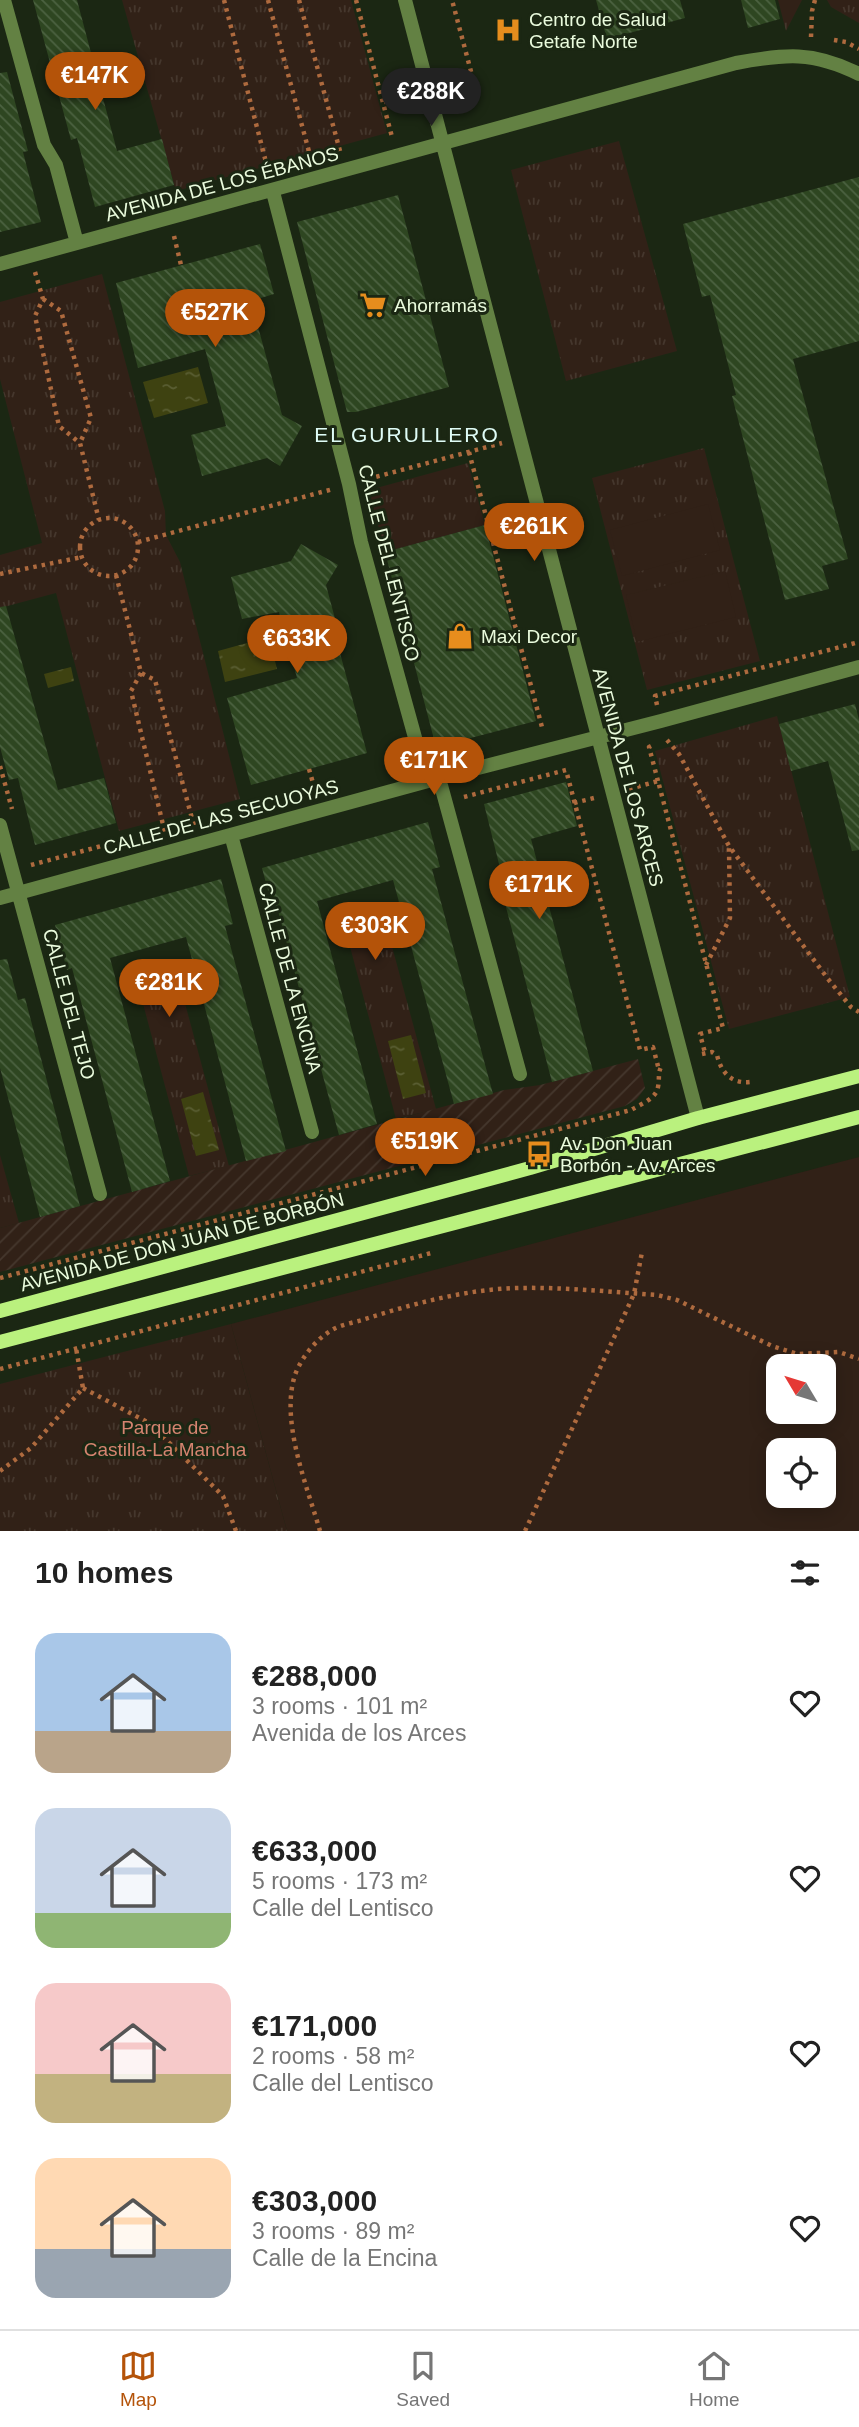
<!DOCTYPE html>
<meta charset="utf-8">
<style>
:root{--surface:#fff;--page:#f2f2f2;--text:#222;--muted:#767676;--line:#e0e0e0;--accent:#b45309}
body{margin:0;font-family:Helvetica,sans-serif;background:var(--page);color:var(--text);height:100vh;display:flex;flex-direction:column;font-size:26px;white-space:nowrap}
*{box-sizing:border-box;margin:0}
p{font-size:23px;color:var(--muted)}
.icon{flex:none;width:38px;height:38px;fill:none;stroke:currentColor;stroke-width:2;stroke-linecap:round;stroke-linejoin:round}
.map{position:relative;height:1531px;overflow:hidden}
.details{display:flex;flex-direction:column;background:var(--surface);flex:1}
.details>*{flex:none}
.needle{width:46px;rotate:308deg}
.fabs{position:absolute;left:766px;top:1354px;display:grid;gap:14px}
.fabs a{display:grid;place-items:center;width:70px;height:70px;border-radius:14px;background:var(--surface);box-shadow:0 4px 18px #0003;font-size:35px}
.price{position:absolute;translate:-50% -60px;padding:0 16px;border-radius:24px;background:var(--accent);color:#fff;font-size:23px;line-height:46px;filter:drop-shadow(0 2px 4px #0008)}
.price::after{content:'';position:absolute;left:50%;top:42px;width:21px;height:16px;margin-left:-10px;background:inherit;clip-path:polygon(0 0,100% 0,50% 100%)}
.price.active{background:#222;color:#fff}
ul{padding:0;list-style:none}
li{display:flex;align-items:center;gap:21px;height:175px;padding:0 35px}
li span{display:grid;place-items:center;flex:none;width:196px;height:140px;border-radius:21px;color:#555}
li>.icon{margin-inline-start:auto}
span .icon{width:84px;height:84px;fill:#fffc;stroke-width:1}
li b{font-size:30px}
h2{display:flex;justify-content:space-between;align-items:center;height:84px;padding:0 35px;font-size:30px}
.dock{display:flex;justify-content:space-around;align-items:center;height:98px;border-top:2px solid var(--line);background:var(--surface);font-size:19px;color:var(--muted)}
.dock a{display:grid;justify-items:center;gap:4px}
.dock .active{color:var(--accent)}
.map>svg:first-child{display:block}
.grass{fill:url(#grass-tufts)}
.garden{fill:url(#garden-furrows)}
.pitch{fill:#312117;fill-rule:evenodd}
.water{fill:url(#water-ripples)}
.building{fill:url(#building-back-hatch)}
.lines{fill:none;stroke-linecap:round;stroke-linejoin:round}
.path{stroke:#ae6a3e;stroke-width:4.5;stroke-dasharray:3.5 5;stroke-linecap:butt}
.street{stroke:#638143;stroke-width:14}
.secondary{stroke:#baf17e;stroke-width:14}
.labels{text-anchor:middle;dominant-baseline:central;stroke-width:6;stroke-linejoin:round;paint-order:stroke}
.poi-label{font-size:19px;fill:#eafbdd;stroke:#1b2713;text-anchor:start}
.street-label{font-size:19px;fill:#eafbdd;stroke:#1b2713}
.park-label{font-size:19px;fill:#d58470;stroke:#1b2713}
.neighbourhood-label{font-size:21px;letter-spacing:2px;fill:#dffcf6;stroke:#1b2713}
</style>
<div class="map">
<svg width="859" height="1531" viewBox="0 0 859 1531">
<defs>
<pattern id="grass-tufts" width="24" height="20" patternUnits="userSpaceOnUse" patternTransform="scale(1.75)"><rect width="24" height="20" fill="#312117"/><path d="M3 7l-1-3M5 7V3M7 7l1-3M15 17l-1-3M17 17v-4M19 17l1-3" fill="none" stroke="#45372d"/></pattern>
<pattern id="garden-furrows" width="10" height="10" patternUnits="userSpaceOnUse" patternTransform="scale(1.75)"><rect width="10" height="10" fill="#312117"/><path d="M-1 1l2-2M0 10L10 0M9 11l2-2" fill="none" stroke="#45372d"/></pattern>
<pattern id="water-ripples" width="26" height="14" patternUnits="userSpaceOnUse" patternTransform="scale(1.75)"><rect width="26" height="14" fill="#3e4211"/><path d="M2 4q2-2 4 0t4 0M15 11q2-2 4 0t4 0" fill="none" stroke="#5a5e33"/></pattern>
<pattern id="building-back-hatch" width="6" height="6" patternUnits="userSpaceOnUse" patternTransform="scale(1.75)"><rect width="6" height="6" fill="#2e4621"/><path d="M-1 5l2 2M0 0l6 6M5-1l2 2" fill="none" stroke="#4c6241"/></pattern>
</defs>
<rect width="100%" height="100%" fill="#1b2713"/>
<!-- grass -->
<path class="grass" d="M122,0H351L387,133L176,191Z
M778,0H802L786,31Z
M827,0H859V23L831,7Z
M619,141L677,351L566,381L511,170Z
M102,274L165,511L166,535L180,562L240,799L119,831L56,593L0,608V555L42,543L0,379V302Z
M704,448L760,661L647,690L592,478Z
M468,463L485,525L385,552L369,490Z
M777,716L850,997L729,1029L655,751Z
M380,902L436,1109L396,1119L341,913Z
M173,959L229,1166L189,1176L134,970Z
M0,1155L19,1223L0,1228Z
M231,1324L287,1531H0V1384Z"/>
<!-- garden -->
<path class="garden" d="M638,1059L645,1088L637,1099L625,1106L0,1272V1228L504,1090L540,1085Z"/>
<!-- pitch -->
<path class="pitch" d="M708,504L720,550L622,576L610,530Z
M725,571L736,617L637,642L626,595Z
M859,1157V1531H287L231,1324ZM779,1367H824V1412H779ZM779,1451H824V1496H779Z"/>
<!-- water -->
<path class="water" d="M198,367L208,403L154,418L143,382Z
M269,637L277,669L225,682L218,651Z
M71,667L74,681L48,688L44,674Z
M411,1035L426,1093L403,1099L388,1041Z
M203,1092L219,1150L196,1156L181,1099Z"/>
<!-- building -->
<path class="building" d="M33,0H77L117,151L162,139L174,185L95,207L77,138L71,140Z
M596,0H680L685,18L607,39Z
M741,0H775L780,19L748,28Z
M7,72L28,151L23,152L41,222L0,232V73Z
M859,177V341L793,359L848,559L822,566L829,589L785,600L732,396L736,395L710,295L702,297L683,224Z
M398,195L449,387L356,412H347L297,222Z
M260,244L274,294L251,301L282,415L302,426L280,466L267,458L202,476L191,435L226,426L205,349L138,368L116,283Z
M485,525L536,721L436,747L385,552Z
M301,544L338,565L326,585L341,641L337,642L367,753L251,785L227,698L297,678L279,612L242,619L231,577L291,561Z
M6,606L58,790L104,778L116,823L35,845L18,778L9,780L0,747V607Z
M855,704L859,720V850L852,851L828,761L791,771L779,724Z
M566,782L577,826L531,839L593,1071L552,1082L497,873L501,872L484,804Z
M428,822L440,867L432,869L493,1094L454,1104L393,880L317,901L377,1124L339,1135L278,911L274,913L262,868Z
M221,879L233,924L225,926L286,1151L246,1161L186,937L110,958L170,1181L132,1192L72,968L67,970L55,925Z
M7,959L18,1000L25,998L80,1206L40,1217L0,1068V960Z"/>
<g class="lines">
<!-- path -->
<path class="path" d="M224,0L268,170
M268,0L311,159
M299,0L340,151
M356,0L392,137
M811,37L812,11L815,0
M834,40L846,42L859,49
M447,85L473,79L452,0
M384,102L412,95
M174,236L181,265
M35,272L43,299L35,316L59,426L80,443L99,520
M43,299L61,311L91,418L80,443
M469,452L543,731
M368,479L502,443
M80 547a29 29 0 1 1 58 0a29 29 0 1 1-58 0Z
M138,542L333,489
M0,574L82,557
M116,575L141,673L155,680L194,826
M141,673L131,691L165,833
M657,705L655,696L859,642
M667,740L679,754L729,846L828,979L851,1007L859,1012
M651,746L649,747L658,781
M0,766L12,809
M309,769L315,790
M629,789L658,781L723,1028L700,1034L705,1053
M464,797L566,770L640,1050L653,1047L659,1070
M574,803L594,798
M31,865L131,838
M706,965L730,918L729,847
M702,1054L712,1052L717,1055C721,1072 731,1084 750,1082
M0,1278L631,1110C641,1104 656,1099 658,1087C660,1077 657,1072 663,1064
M0,1369L435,1252
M83,1388L149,1423L223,1496L236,1531
M0,1471L31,1448L83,1388L76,1348
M320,1531C307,1486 280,1421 295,1375C301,1358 316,1339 332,1330C340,1325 352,1323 362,1320C412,1304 466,1289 519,1288C565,1287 611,1292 657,1295L677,1300L772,1346L798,1354L839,1352L859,1359
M525,1531L634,1294L642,1252"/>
<!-- street -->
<path class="street" d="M4,0L44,145L56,165L77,243
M405,0L698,1118
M273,192L349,484L361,542L427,781
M0,264L736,63C785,54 813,51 859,74
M439,778L520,1074
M0,825L100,1194
M231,835L312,1132
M0,898L439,778L661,721L859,667"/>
<!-- secondary -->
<path class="secondary" d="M0,1311L530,1168L698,1118L859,1076
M0,1342L859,1117"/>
</g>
<!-- icons -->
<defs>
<g id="hospital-bare" transform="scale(2.1)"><path d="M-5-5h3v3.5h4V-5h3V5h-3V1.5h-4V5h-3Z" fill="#e78d1d" stroke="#1b2713" stroke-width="2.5" paint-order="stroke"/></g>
<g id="supermarket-bare" transform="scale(2.1)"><path d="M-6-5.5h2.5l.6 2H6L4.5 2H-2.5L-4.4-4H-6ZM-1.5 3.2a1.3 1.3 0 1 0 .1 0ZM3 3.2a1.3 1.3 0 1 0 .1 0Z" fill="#e78d1d" stroke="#1b2713" stroke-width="2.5" paint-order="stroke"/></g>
<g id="shop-bare" transform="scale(2.1)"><path d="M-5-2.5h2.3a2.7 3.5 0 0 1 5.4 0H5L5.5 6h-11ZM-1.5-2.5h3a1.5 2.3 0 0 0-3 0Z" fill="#e78d1d" stroke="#1b2713" stroke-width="2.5" paint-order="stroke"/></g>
<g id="bus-bare" transform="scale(2.1)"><path d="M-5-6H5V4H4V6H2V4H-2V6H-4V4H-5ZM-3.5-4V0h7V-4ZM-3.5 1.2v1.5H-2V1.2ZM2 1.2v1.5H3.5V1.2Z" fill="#e78d1d" stroke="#1b2713" stroke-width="2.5" paint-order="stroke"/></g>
</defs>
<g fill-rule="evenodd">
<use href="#hospital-bare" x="508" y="30"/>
<use href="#supermarket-bare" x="373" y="305"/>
<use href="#shop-bare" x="460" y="636"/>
<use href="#bus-bare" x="539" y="1154"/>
</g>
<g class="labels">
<!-- poi labels -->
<g class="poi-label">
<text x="529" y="19">Centro de Salud<tspan x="529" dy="22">Getafe Norte</tspan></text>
<text x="394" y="305">Ahorramás</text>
<text x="481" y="636">Maxi Decor</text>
<text x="560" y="1143">Av. Don Juan<tspan x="560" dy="22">Borbón - Av. Arces</tspan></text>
</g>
<!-- street labels -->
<g class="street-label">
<text transform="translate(222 184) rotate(-15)">AVENIDA DE LOS ÉBANOS</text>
<text transform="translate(389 563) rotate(76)">CALLE DEL LENTISCO</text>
<text transform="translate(628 777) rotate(75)">AVENIDA DE LOS ARCES</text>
<text transform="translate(221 817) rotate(-15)">CALLE DE LAS SECUOYAS</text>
<text transform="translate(290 978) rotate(75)">CALLE DE LA ENCINA</text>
<text transform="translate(69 1004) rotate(75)">CALLE DEL TEJO</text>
<text transform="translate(182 1242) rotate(-15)">AVENIDA DE DON JUAN DE BORBÓN</text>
</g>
<!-- park labels -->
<g class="park-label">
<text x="165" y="1427">Parque de<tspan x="165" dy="22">Castilla-La Mancha</tspan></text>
</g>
<!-- neighbourhood labels -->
<g class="neighbourhood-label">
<text x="407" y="434">EL GURULLERO</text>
</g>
</g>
</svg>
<div class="fabs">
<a><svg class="needle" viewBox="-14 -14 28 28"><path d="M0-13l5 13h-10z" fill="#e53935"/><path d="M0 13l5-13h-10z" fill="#767676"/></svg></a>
<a><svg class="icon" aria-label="locate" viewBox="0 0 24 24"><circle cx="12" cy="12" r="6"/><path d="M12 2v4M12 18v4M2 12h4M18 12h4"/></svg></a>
</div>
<b class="price" style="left:95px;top:112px">€147K</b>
<b class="price active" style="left:431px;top:128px">€288K</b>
<b class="price" style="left:215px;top:349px">€527K</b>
<b class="price" style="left:534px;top:563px">€261K</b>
<b class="price" style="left:297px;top:675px">€633K</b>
<b class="price" style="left:434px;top:797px">€171K</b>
<b class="price" style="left:539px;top:921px">€171K</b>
<b class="price" style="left:375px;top:962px">€303K</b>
<b class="price" style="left:169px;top:1019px">€281K</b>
<b class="price" style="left:425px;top:1178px">€519K</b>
</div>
<section class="details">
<h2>10 homes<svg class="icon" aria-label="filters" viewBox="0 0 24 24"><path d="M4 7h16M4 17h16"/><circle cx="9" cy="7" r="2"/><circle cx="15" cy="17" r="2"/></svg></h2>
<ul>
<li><span style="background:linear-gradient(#a9c7e8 70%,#b9a48a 0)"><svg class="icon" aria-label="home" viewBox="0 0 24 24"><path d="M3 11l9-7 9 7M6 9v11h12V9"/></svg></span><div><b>€288,000</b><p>3 rooms · 101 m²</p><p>Avenida de los Arces</p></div><svg class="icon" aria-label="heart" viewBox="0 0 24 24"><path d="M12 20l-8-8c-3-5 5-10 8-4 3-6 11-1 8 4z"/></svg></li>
<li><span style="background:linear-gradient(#c9d6e8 75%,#8fb573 0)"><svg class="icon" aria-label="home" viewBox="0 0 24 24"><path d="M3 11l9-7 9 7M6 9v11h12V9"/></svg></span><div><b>€633,000</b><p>5 rooms · 173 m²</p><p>Calle del Lentisco</p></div><svg class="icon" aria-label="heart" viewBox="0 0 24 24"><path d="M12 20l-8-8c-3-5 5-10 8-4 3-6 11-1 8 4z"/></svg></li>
<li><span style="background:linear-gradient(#f6c9c9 65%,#c2b280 0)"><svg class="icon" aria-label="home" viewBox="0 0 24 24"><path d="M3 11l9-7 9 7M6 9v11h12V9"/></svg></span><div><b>€171,000</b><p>2 rooms · 58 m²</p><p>Calle del Lentisco</p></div><svg class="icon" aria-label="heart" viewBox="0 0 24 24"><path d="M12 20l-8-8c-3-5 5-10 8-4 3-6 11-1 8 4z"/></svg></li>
<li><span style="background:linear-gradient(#ffd9b3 65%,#9aa5b1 0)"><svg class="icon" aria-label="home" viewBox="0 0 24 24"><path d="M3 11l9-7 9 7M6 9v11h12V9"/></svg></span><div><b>€303,000</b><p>3 rooms · 89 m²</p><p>Calle de la Encina</p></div><svg class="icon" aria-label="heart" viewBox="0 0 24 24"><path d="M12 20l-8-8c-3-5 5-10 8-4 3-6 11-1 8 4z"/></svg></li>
</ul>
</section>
<nav class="dock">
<a class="active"><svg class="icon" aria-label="map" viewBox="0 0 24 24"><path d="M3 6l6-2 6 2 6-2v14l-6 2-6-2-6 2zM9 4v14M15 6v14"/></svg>Map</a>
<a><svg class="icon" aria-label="saved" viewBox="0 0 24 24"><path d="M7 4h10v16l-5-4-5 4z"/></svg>Saved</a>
<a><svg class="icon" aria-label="home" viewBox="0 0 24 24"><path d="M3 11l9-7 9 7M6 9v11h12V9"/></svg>Home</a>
</nav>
